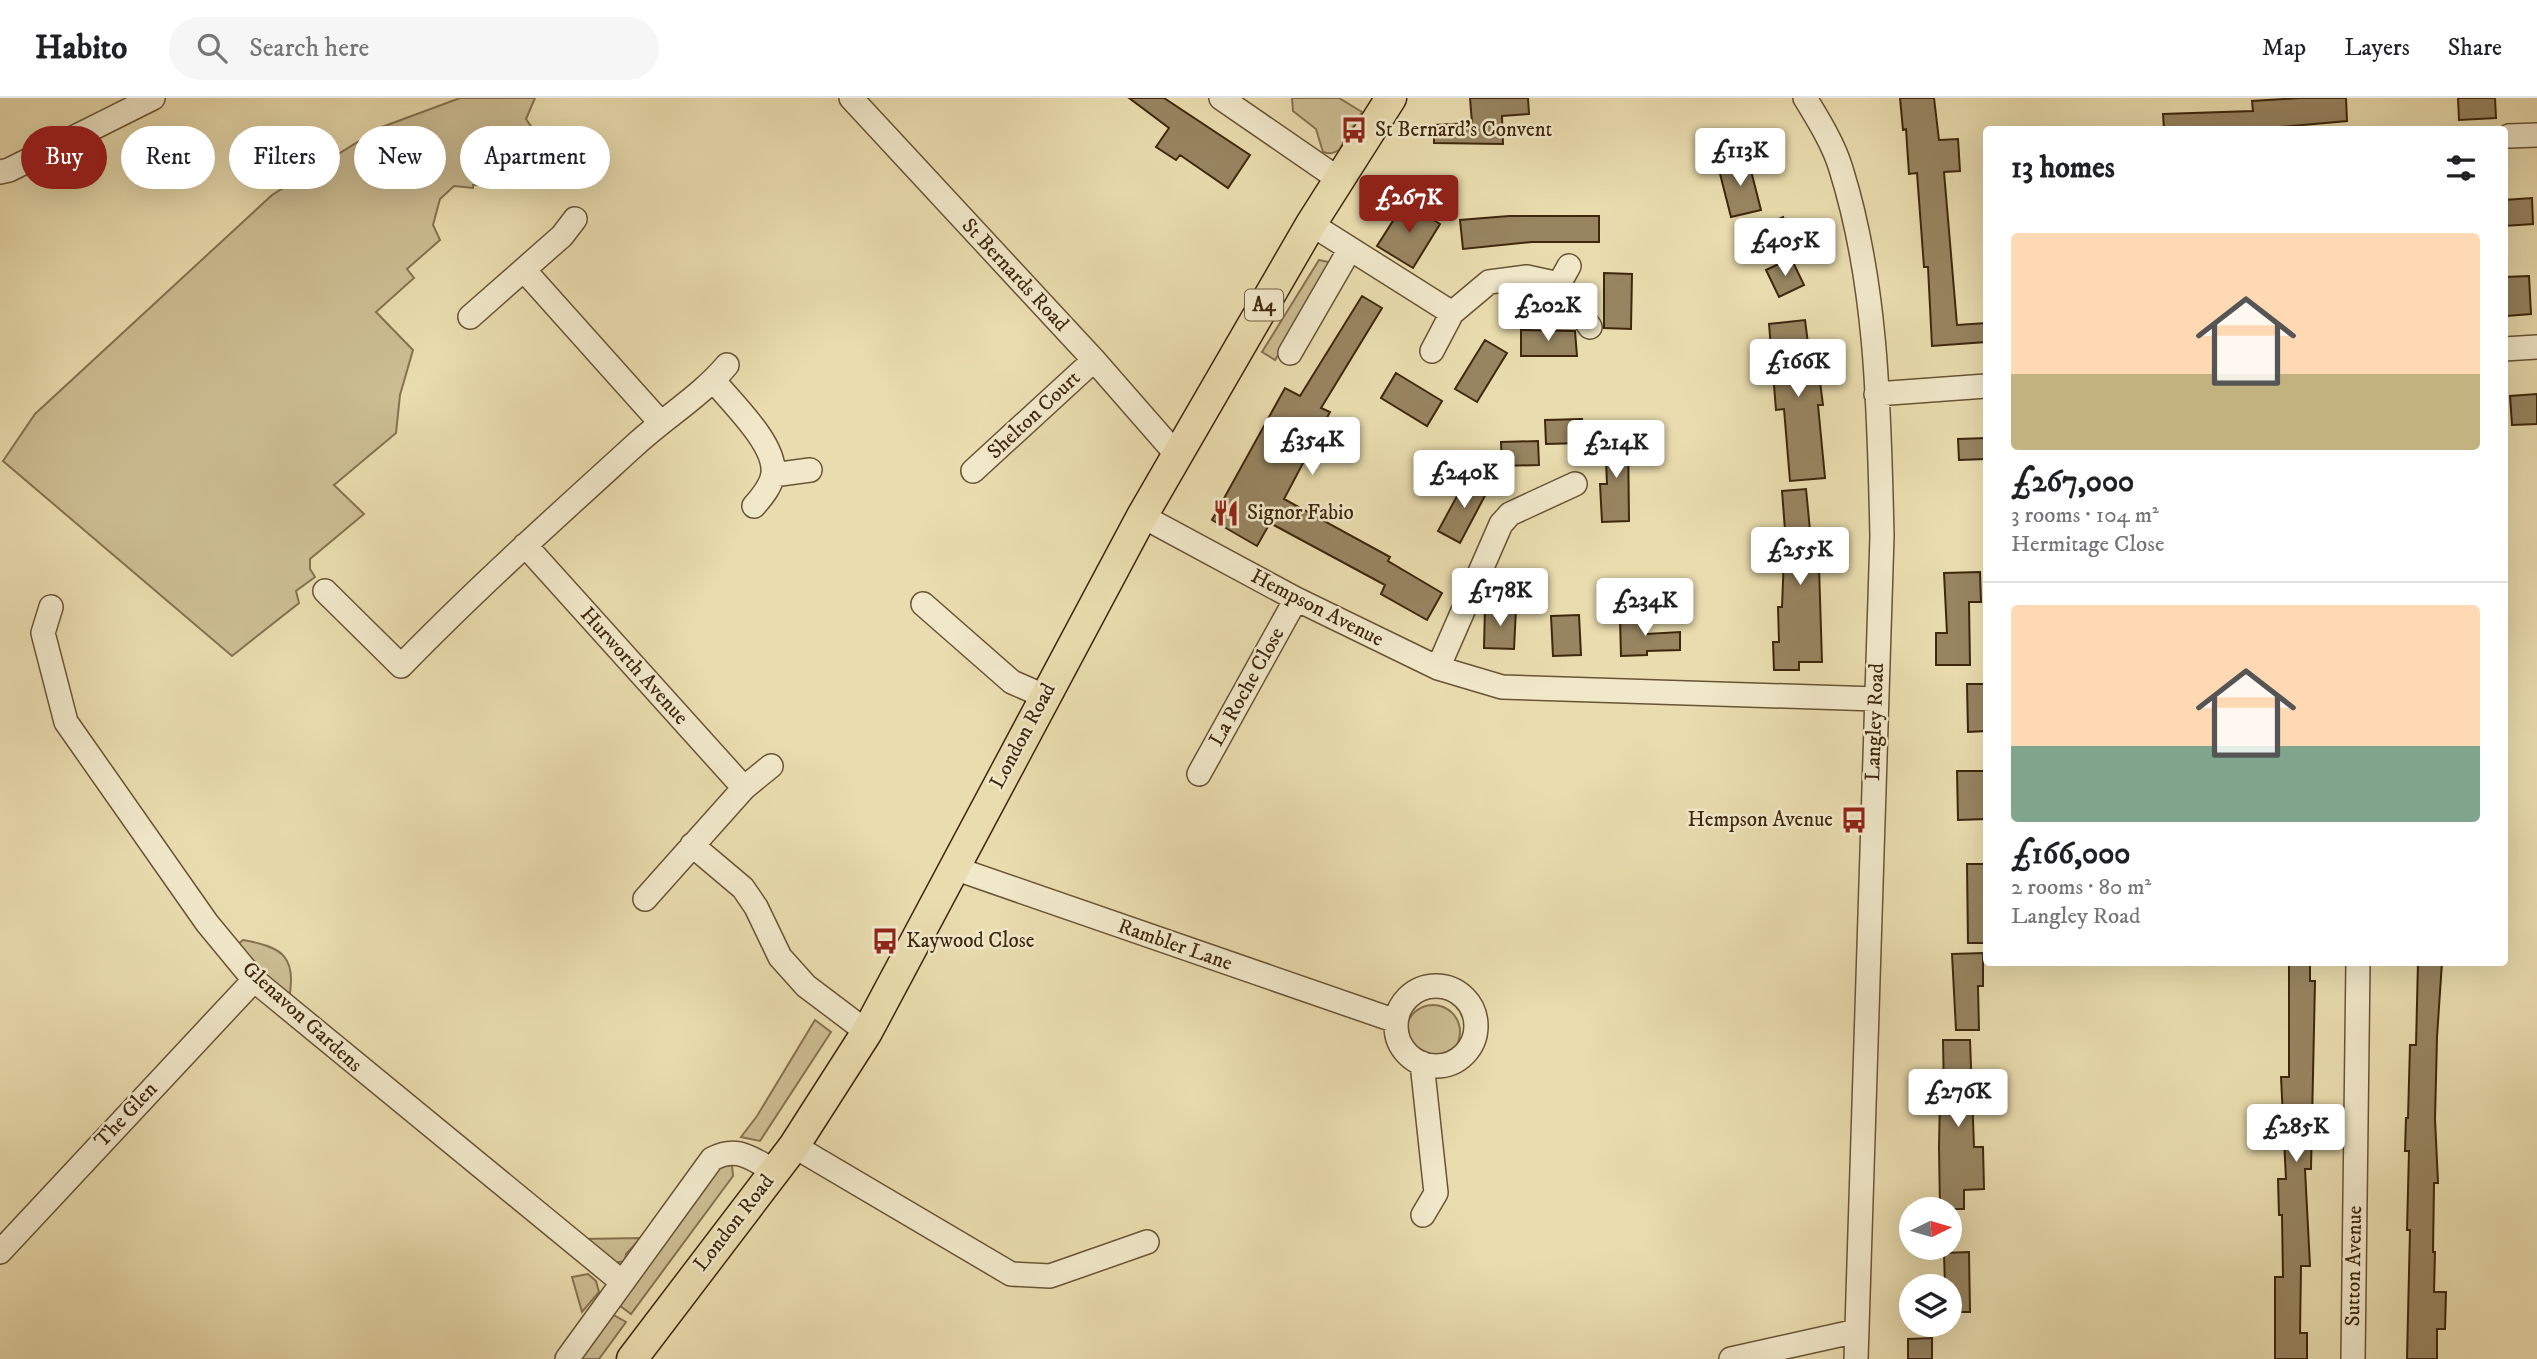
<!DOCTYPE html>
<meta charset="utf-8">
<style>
:root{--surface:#fff;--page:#f6f6f6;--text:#202124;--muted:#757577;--line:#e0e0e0;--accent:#8f2418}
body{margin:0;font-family:"IM FELL DW Pica",serif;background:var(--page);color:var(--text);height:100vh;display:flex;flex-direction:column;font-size:26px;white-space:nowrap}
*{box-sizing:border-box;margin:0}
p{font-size:23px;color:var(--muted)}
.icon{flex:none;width:38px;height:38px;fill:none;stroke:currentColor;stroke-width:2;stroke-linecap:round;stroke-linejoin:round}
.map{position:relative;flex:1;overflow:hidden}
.drawer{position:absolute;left:1983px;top:28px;width:525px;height:840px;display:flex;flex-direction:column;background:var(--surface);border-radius:7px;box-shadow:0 7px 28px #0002}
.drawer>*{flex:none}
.hud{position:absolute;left:21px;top:28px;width:665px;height:63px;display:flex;gap:14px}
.needle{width:46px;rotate:85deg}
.controls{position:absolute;left:1899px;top:1099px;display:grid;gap:14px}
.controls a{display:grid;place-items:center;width:63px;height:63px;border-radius:50%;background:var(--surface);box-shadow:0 7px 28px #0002;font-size:35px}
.price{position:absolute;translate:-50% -60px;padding:0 16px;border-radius:7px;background:#fff;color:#222;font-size:23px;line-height:46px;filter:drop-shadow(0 2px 4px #0008)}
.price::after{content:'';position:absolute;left:50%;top:42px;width:21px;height:16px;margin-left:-10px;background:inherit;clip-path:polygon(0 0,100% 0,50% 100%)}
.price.current{background:var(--accent);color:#fff}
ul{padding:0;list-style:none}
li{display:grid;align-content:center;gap:14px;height:371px;padding:0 28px}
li+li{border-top:2px solid var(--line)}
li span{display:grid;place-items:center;height:217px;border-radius:7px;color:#555}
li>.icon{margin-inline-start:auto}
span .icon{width:126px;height:126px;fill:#fffc;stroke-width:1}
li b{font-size:30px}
h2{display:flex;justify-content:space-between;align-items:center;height:84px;padding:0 28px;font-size:30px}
.pill{padding:0 24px;border-radius:32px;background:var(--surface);box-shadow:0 7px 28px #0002;font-size:24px;line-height:63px}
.pill.current{background:var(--accent);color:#fff}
header{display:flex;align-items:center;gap:42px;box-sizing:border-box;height:98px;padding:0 35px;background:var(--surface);border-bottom:2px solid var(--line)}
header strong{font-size:33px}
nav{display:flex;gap:38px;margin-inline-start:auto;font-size:24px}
.search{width:490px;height:63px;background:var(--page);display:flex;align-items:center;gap:18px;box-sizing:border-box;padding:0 24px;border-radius:38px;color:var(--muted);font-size:26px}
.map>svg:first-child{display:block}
.green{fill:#ccbd93;stroke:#857250;stroke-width:2}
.building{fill:#978561;stroke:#3e270d;stroke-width:2}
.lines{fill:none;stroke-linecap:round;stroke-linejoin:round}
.minor-casing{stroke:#695435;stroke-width:26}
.major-casing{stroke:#3e270d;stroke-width:33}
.minor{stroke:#f1e8ca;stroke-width:23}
.major{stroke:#e9dcae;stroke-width:30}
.labels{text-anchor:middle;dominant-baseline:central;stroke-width:5;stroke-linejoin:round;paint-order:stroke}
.shield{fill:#f1e8ca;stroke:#746146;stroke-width:2}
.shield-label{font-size:19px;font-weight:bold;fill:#3e270d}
.poi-label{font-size:21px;fill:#3e270d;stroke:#f1e8ca;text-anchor:start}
.street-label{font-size:21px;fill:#3e270d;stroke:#f1e8ca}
</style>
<header>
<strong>Habito</strong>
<div class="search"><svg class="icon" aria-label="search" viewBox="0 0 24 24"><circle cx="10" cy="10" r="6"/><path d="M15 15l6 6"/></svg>Search here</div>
<nav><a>Map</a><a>Layers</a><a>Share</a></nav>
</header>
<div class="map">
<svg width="2537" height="1261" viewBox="0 0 2537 1261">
<rect width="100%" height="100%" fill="#e9dcae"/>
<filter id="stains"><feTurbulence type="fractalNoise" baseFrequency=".00286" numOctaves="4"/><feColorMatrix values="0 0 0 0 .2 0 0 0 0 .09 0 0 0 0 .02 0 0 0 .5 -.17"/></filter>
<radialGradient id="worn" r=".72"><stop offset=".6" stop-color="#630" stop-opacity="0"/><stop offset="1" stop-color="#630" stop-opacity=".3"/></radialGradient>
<!-- green -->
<path class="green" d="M460,0H535L526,21L546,50L497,87H473V90L454,88L440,101L433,127L440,142L407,171L414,180L376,214L413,252L400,297L396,335L334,387L364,416L310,461V471L315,479L296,493L299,505L232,558L3,363L35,316L272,97L382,29Z
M1292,0H1339L1362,14L1339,52C1333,56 1329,56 1323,54L1316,31L1293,13Z
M1319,162L1333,165L1275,262L1262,254Z
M243,842C283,849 297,859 289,901L238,846Z
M1406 934a27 27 0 1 1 54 0a27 27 0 1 1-54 0Z
M815,922L831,934L760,1043L741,1039L757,1018Z
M732,1067L733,1078L631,1216L619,1207L720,1069Z
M641,1140L626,1156L625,1163L608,1166L582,1141Z
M588,1176L596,1183L599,1194L582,1214L572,1179Z
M612,1216L626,1224L599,1261H579Z"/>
<!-- building -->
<path class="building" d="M1129,0H1164L1250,57L1228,90L1180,57L1176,62L1156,49L1169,30Z
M1470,0H1528L1529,16L1502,18L1503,46L1434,45V27L1472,25Z
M1900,0H1934L1939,42L1958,41L1960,73L1944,74L1957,227L1986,225V244L1932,248L1928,169H1924L1917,75L1909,76L1906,31L1903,32Z
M2300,0H2346L2347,23L2246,32H2164L2163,16L2253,13L2252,3Z
M2458,0H2495L2496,20L2459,22Z
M1748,61L1761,112L1731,119L1718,68Z
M2532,100L2533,126L2504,128V102Z
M1405,104L1440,126L1413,170L1377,148Z
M1509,118H1599V144H1532L1463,151L1460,122Z
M1783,119L1797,149L1774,160L1760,130Z
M1791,160L1804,187L1779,199L1766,172Z
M1604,175L1632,176L1631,231L1604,230Z
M2529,178L2531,216L2507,218L2504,179Z
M1362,198L1382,210L1321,310L1330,314L1284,401L1390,459L1388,463L1442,495L1427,522L1381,496L1385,487L1270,425L1257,448L1212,422L1285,290L1300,298Z
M1805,222L1811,269L1818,268L1823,307H1818L1825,380L1790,383L1784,311L1776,312L1769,226Z
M1521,232L1575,233L1577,258H1521Z
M1485,242L1507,255L1477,304L1455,291Z
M1396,275L1442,303L1427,328L1381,300Z
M2537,296V326L2512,327L2510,298Z
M1582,321L1583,345L1546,346L1545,322Z
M1628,336L1629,423L1602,424L1600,386H1607L1605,337Z
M1986,340V361L1959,362L1958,341Z
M1538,343L1539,367L1502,368L1501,344Z
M1468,378L1489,390L1460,445L1438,433Z
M1806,391L1810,432H1825V469H1819L1822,564H1799V572H1774L1773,544H1779L1778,509H1782L1785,432L1782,393Z
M1980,474L1981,504H1969L1970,567H1936V535H1947L1944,475Z
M1485,508L1516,510L1514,551L1484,550Z
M1579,517L1581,557L1553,558L1551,518Z
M1646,519V536L1680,534V552L1647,553V557L1621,558L1620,520Z
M1967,586H1986V633L1968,634Z
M1957,673H1986V721L1958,722Z
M1967,766H1986V845H1968Z
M1983,855V888H1978L1979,932H1956L1952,856Z
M2289,864H2310V883H2315L2311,1071H2305L2310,1168H2301L2300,1235H2307V1261H2275V1179H2283L2282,1117H2279L2278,1081H2286L2281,979H2289Z
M2418,864H2442L2437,939L2435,1021L2438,1085H2434L2433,1154H2435L2434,1194H2446L2445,1231H2437V1261H2407L2410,1132H2407L2409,1053H2405L2406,1020H2408L2410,947H2416Z
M1943,942H1970L1974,1049H1983L1984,1091L1964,1092V1111H1940L1939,1050L1940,998H1944Z
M1969,1154L1970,1214H1950V1188H1945L1944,1155Z
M1932,1240V1261H1908V1241Z"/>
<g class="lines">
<!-- minor casing -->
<g class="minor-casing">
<path id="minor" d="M851,0L1094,262L1177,357
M1221,0L1340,82
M1805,0C1818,21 1834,47 1841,71C1878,189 1879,317 1882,438L1856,1261
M2509,38L2537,37
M0,74L9,72L153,0
M1311,126L1452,215
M1569,168L1559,186L1590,229
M524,172L660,324
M470,219L562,138L575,121
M2504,251L2537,249
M1432,253L1452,215L1489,184L1527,179L1559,186
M1290,255L1350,151
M714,283C731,304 776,346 773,375C772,387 762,399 754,408
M1876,296L1986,288
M973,373L1094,262
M773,377L810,372
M1142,418L1296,501L1438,570L1502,589L1876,601
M525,447L744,690
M325,493L401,568C476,491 555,420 634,348C664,320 701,298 727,267
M923,506L1012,584L1044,598
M51,509L43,535L66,624L207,825L254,882L622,1184
M1438,570L1501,426L1510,416L1575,386
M1199,676L1296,501
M692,747L743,790L756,809L780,859L806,888L867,934
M954,770L1396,923
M645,801L744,690L771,668
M1396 928a40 40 0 1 1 80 0a40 40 0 1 1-80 0Z
M1422,965L1436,1095L1423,1117
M794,1048L1011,1176L1050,1178L1147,1144
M0,1154L254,882
M567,1261L712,1061C738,1047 751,1061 775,1073
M1731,1261L1857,1233
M2353,1261L2358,864"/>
</g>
<!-- major casing -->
<g class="major-casing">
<path id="major" d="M632,1261L794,1048L867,934L1142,418L1311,126L1391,0"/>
</g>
<!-- minor -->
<use href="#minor" class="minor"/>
<!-- major -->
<use href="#major" class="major"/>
</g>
<!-- icons -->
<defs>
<g id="bus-bare" transform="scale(2.1)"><path d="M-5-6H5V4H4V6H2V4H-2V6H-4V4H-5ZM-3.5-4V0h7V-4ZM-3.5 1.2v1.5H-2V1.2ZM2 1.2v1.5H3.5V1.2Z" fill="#8f2418" stroke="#f1e8ca" stroke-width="2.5" paint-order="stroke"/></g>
<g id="restaurant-bare" transform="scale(2.1)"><path d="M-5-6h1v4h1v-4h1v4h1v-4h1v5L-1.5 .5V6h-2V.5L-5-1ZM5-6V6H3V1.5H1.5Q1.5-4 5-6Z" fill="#8f2418" stroke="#f1e8ca" stroke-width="2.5" paint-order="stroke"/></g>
</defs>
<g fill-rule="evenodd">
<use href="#bus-bare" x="1354" y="32"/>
<use href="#restaurant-bare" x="1226" y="415"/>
<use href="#bus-bare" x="1854" y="722"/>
<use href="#bus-bare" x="885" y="843"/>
</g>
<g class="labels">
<!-- shield labels -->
<rect class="shield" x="1245" y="191.5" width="38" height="31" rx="5"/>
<g class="shield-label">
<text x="1264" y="207">A4</text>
</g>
<!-- poi labels -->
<g class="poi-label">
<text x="1375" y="32">St Bernard's Convent</text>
<text x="1247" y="415">Signor Fabio</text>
<text x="1833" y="722" text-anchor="end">Hempson Avenue</text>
<text x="906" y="843">Kaywood Close</text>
</g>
<!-- street labels -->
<g class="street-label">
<text transform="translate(1015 177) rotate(47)">St Bernards Road</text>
<text transform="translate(1034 317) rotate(-43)">Shelton Court</text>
<text transform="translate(1317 510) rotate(27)">Hempson Avenue</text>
<text transform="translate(634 568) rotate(48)">Hurworth Avenue</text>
<text transform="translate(1247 589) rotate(-61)">La Roche Close</text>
<text transform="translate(1875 624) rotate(-88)">Langley Road</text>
<text transform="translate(1023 638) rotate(-62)">London Road</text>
<text transform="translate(1175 847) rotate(19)">Rambler Lane</text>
<text transform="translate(302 919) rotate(42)">Glenavon Gardens</text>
<text transform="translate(126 1017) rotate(-47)">The Glen</text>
<text transform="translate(734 1125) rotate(-52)">London Road</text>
<text transform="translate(2354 1168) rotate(-89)">Sutton Avenue</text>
</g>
</g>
<rect width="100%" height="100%" filter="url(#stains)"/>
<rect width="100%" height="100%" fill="url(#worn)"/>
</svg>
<div class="controls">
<a><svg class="needle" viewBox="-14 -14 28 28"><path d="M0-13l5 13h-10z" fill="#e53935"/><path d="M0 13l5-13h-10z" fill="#757577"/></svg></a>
<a><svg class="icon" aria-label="layers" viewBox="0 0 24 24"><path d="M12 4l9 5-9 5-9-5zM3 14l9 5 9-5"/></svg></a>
</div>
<b class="price" style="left:1740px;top:90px">£113K</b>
<b class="price current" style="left:1409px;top:137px">£267K</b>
<b class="price" style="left:1785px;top:180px">£405K</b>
<b class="price" style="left:1548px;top:245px">£202K</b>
<b class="price" style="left:1798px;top:301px">£166K</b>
<b class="price" style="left:1312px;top:379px">£354K</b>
<b class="price" style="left:1616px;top:382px">£214K</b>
<b class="price" style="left:1464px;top:412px">£240K</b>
<b class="price" style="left:1800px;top:489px">£255K</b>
<b class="price" style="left:1500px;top:530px">£178K</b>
<b class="price" style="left:1645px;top:540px">£234K</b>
<b class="price" style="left:1958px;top:1031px">£276K</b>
<b class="price" style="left:2296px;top:1066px">£285K</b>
<div class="hud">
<a class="pill current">Buy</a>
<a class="pill">Rent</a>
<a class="pill">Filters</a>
<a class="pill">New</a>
<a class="pill">Apartment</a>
</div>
<section class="drawer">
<h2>13 homes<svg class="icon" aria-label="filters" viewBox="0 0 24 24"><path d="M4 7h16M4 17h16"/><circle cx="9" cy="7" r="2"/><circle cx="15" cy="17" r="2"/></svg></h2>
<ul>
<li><span style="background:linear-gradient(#ffd9b3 65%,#c2b280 0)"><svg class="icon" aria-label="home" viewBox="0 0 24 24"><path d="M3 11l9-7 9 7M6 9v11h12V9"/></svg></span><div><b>£267,000</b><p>3 rooms · 104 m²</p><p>Hermitage Close</p></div></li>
<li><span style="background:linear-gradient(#ffd9b3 65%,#7fa58c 0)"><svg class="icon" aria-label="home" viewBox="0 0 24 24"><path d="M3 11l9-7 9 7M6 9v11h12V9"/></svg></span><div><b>£166,000</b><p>2 rooms · 80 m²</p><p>Langley Road</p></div></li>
</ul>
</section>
</div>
